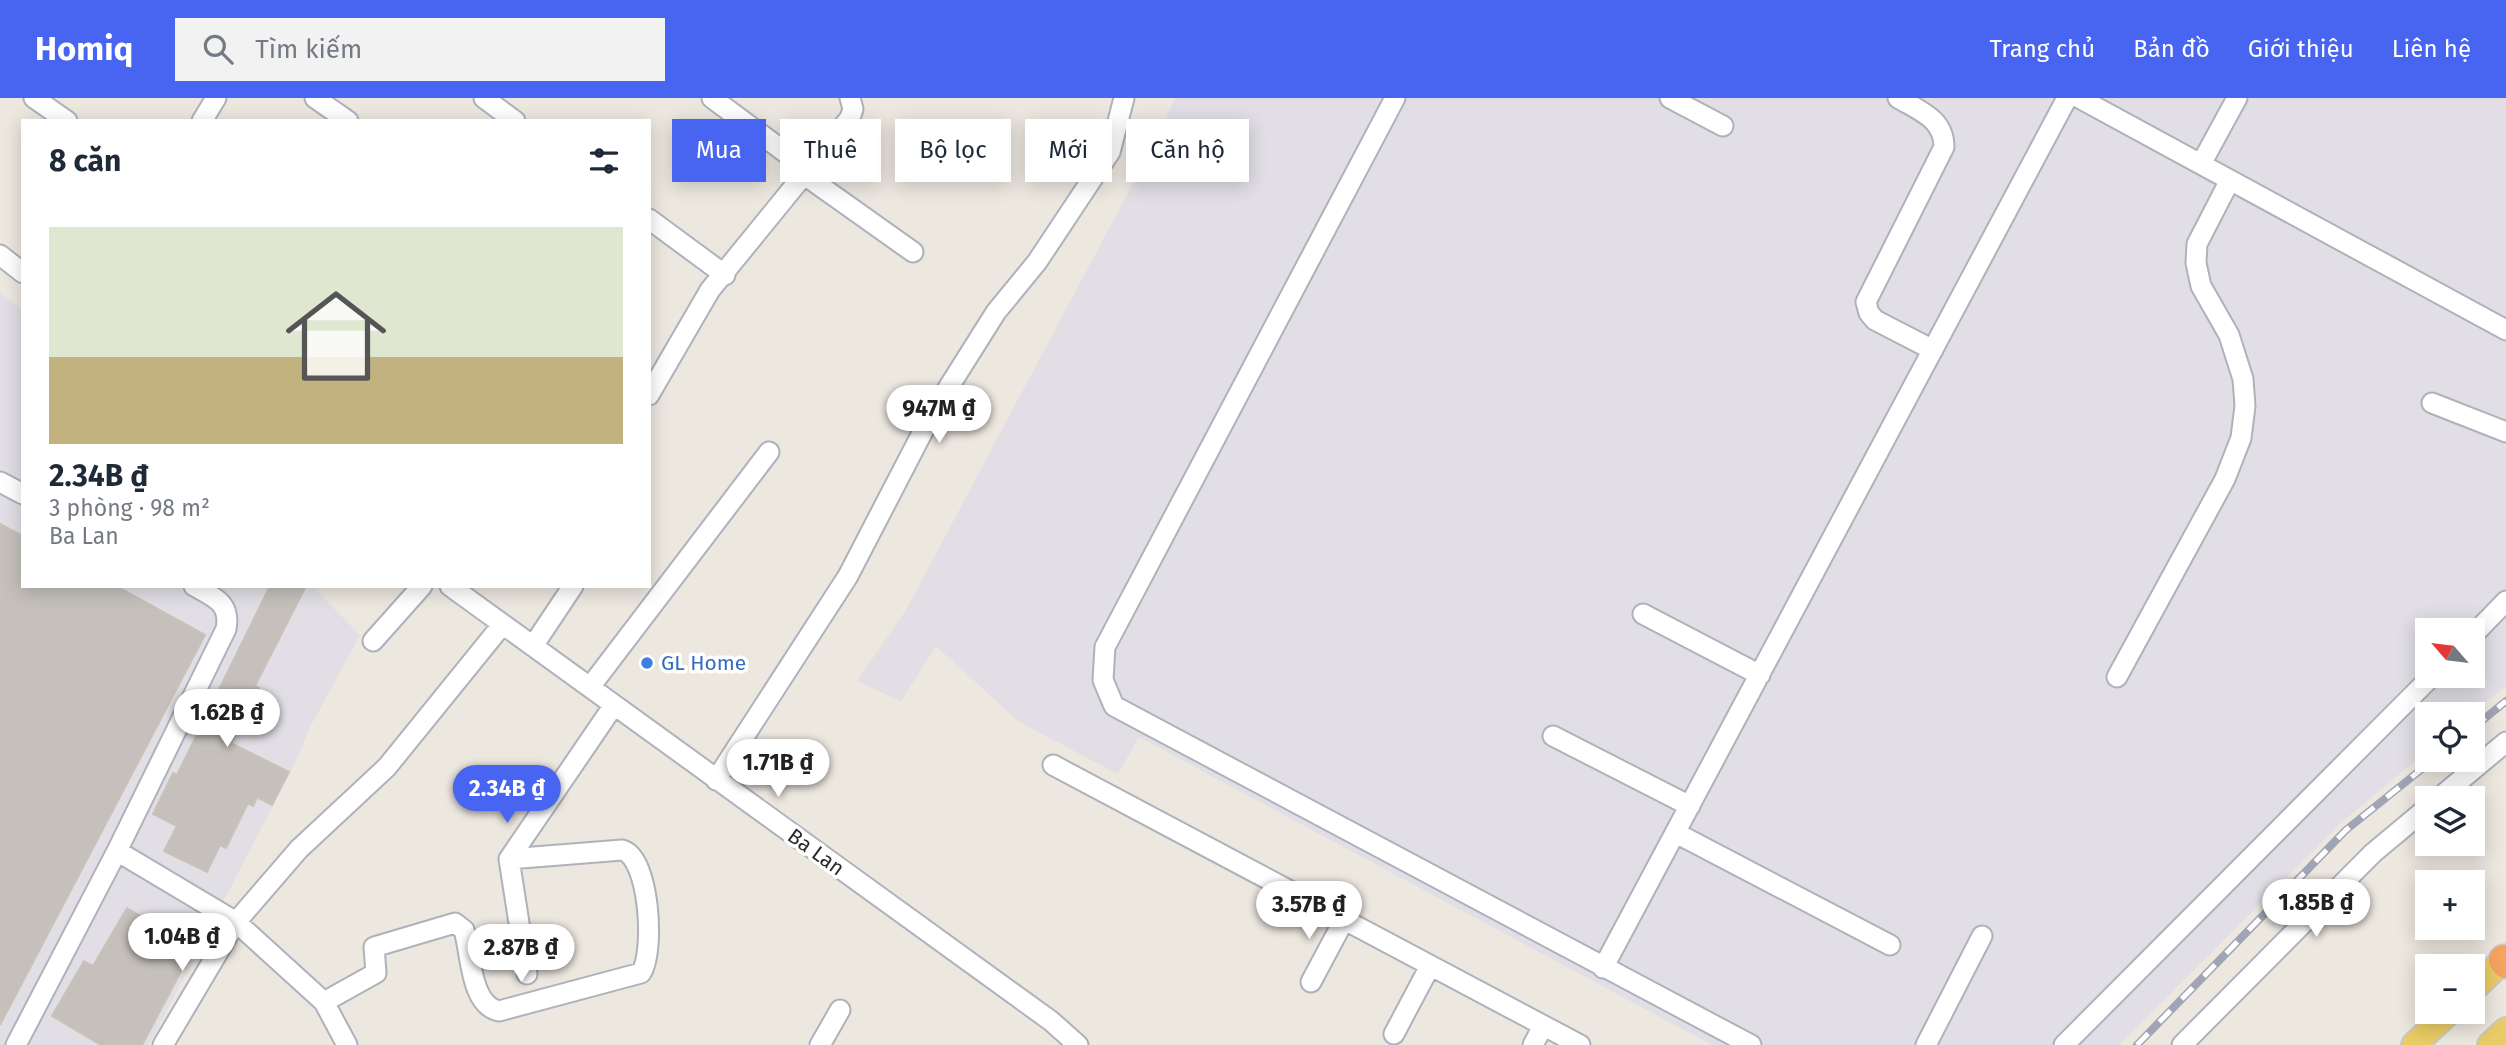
<!DOCTYPE html>
<html lang="vi">
<meta charset="utf-8">
<style>
:root{--surface:#fff;--page:#f2f2f3;--text:#1f2937;--muted:#747a83;--line:#e0e1e3;--accent:#4765f1}
body{margin:0;font-family:"Fira Sans",sans-serif;background:var(--page);color:var(--text);height:100vh;display:flex;flex-direction:column;font-size:26px;white-space:nowrap}
*{box-sizing:border-box;margin:0}
p{font-size:23px;color:var(--muted)}
.icon{flex:none;width:38px;height:38px;fill:none;stroke:currentColor;stroke-width:2;stroke-linecap:round;stroke-linejoin:round}
.map{position:relative;flex:1;overflow:hidden}
.sheet{position:absolute;left:21px;top:21px;width:630px;height:469px;display:flex;flex-direction:column;background:var(--surface);border-radius:0px;box-shadow:0 4px 18px #0003}
.sheet>*{flex:none}
.banner{position:absolute;left:672px;top:21px;width:665px;height:63px;display:flex;gap:14px}
.needle{width:46px;rotate:298deg}
.controls{position:absolute;left:2415px;top:520px;display:grid;gap:14px}
.controls a{display:grid;place-items:center;width:70px;height:70px;border-radius:0px;background:var(--surface);box-shadow:0 4px 18px #0003;font-size:35px}
.price{position:absolute;translate:-50% -60px;padding:0 16px;border-radius:24px;background:#fff;color:#222;font-size:23px;line-height:46px;filter:drop-shadow(0 2px 4px #0008)}
.price::after{content:'';position:absolute;left:50%;top:42px;width:21px;height:16px;margin-left:-10px;background:inherit;clip-path:polygon(0 0,100% 0,50% 100%)}
.price.on{background:var(--accent);color:#fff}
ul{padding:0;list-style:none}
li{display:grid;align-content:center;gap:14px;height:371px;padding:0 28px}
li+li{border-top:2px solid var(--line)}
li span{display:grid;place-items:center;height:217px;border-radius:0px;color:#555}
li>.icon{margin-inline-start:auto}
span .icon{width:126px;height:126px;fill:#fffc;stroke-width:1}
li b{font-size:30px}
h2{display:flex;justify-content:space-between;align-items:center;height:84px;padding:0 28px;font-size:30px}
.pill{padding:0 24px;border-radius:0px;background:var(--surface);box-shadow:0 4px 18px #0003;font-size:24px;line-height:63px}
.pill.on{background:var(--accent);color:#fff}
header{display:flex;align-items:center;gap:42px;box-sizing:border-box;height:98px;padding:0 35px;background:var(--accent);color:#fff}
header strong{font-size:33px}
nav{display:flex;gap:38px;margin-inline-start:auto;font-size:24px}
.search{width:490px;height:63px;background:var(--page);display:flex;align-items:center;gap:18px;box-sizing:border-box;padding:0 24px;border-radius:0px;color:var(--muted);font-size:26px}
.map>svg:first-child{display:block}
.industrial{fill:#e1dfe5;fill-rule:evenodd}
.building{fill:#c5c0bb;stroke:#c8c2b8;stroke-width:2}
.lines{fill:none;stroke-linecap:round;stroke-linejoin:round}
.minor-casing{stroke:#afb1bb;stroke-width:23}
.major-casing{stroke:#c8c8c8;stroke-width:28}
.highway-casing{stroke:#c8c8c8;stroke-width:33}
.minor{stroke:#fff;stroke-width:19}
.major{stroke:#eacc66;stroke-width:24}
.highway{stroke:#f6a360;stroke-width:30}
.rail-casing{stroke:#a1a4b5;stroke-width:8}
.rail{stroke:#fff;stroke-width:5;stroke-dasharray:16;stroke-linecap:butt}
.shop-dot{fill:#3f7fe0;stroke:#fff;stroke-width:2.5}
.labels{text-anchor:middle;dominant-baseline:central;stroke-width:7;stroke-linejoin:round;paint-order:stroke}
.shop-label{font-size:21px;fill:#366cbe;stroke:#fff;text-anchor:start}
.street-label{font-size:21px;fill:#2b2b2b;stroke:#fff}
</style>
<header>
<strong>Homiq</strong>
<div class="search"><svg class="icon" aria-label="search" viewBox="0 0 24 24"><circle cx="10" cy="10" r="6"/><path d="M15 15l6 6"/></svg>Tìm kiếm</div>
<nav><a>Trang chủ</a><a>Bản đồ</a><a>Giới thiệu</a><a>Liên hệ</a></nav>
</header>
<div class="map">
<svg width="2506" height="947" viewBox="0 0 2506 947">
<rect width="100%" height="100%" fill="#ece7df"/>
<!-- industrial -->
<path class="industrial" d="M1175,0H2506V588L2472,616H2427V653L2341,725L2119,947H1712L1139,639L1118,676L1019,624L936,548L901,603L857,583L906,512L1147,59L1154,62L1171,34L1162,30ZM2427,532H2473V578H2427Z
M0,195L23,212V488H317L316,492L360,537L309,631L297,661L149,947H0Z"/>
<!-- building -->
<path class="building" d="M0,426L23,438V488H116L205,537L0,927Z
M270,488H306L255,588L259,590L231,645L289,674L272,707L257,699L253,708L248,705L226,750L220,747L207,774L164,753L177,728L153,716L173,675L177,677Z
M127,810L194,849L142,947H101L52,918L84,863L93,868Z"/>
<g class="lines">
<!-- minor casing -->
<g class="minor-casing">
<path id="minor" d="M34,0L67,23
M315,0L348,23
M484,0L515,23
M712,0L809,72
M1395,0L1105,549L1103,582L1114,608L1751,947
M1670,0L1723,28
M1898,0C1920,13 1944,21 1944,49L1866,204L1869,215L1875,222L1933,252
M2079,0L2506,232
M202,23L216,0
M2201,66L2237,0
M806,78L913,154
M649,121L725,177
M0,157L23,175
M649,297L710,192L850,20L853,11L850,0
M2432,305L2506,334
M0,384L23,396
M450,488L1051,923L1078,947
M1643,516L1760,577
M2473,537L2506,503
M373,543L422,488
M533,548L573,488
M2117,579L2225,381L2241,340L2245,308L2243,281L2229,237L2201,188L2196,165L2197,146L2230,82
M590,589L769,354
M1553,638L1690,708
M1053,667L1580,947
M716,682L848,478L933,314L996,214L1037,164L1110,54L1124,0
M2439,700L2506,644
M1676,735L1890,847
M117,753L236,824L324,904L347,947
M1603,870L2067,0
M527,876L509,761L614,607
M1311,884L1344,822
M324,904L376,875L374,849L455,825L464,832C471,855 470,907 499,913L641,875C655,855 650,759 622,752L509,761
M1394,936L1430,868
M16,947L117,753L226,531C231,505 214,499 194,488
M163,947L236,824L299,751L387,669L502,527
M820,947L840,912
M1533,947L1543,928
M1926,947L1982,838
M2064,947L2432,578
M2182,947L2373,755L2427,710"/>
</g>
<!-- major casing -->
<g class="major-casing">
<path id="major" d="M2473,891L2506,860
M2414,947L2449,914
M2490,947L2506,932"/>
</g>
<!-- highway casing -->
<g class="highway-casing">
<path id="highway" d="M2504,862L2506,865"/>
</g>
<!-- minor -->
<use href="#minor" class="minor"/>
<!-- major -->
<use href="#major" class="major"/>
<!-- highway -->
<use href="#highway" class="highway"/>
<!-- rail casing -->
<g class="rail-casing">
<path id="rail" d="M2473,630L2506,603
M2137,947L2346,732L2433,662"/>
</g>
<!-- rail -->
<use href="#rail" class="rail"/>
</g>
<!-- markers -->
<circle class="shop-dot" cx="647" cy="565" r="7"/>
<g class="labels">
<!-- shop labels -->
<g class="shop-label">
<text x="661" y="565">GL Home</text>
</g>
<!-- street labels -->
<g class="street-label">
<text transform="translate(816 754) rotate(36)">Ba Lan</text>
</g>
</g>
</svg>
<div class="controls">
<a><svg class="needle" viewBox="-14 -14 28 28"><path d="M0-13l5 13h-10z" fill="#e53935"/><path d="M0 13l5-13h-10z" fill="#747a83"/></svg></a>
<a><svg class="icon" aria-label="locate" viewBox="0 0 24 24"><circle cx="12" cy="12" r="6"/><path d="M12 2v4M12 18v4M2 12h4M18 12h4"/></svg></a>
<a><svg class="icon" aria-label="layers" viewBox="0 0 24 24"><path d="M12 4l9 5-9 5-9-5zM3 14l9 5 9-5"/></svg></a>
<a>+</a>
<a>−</a>
</div>
<b class="price" style="left:939px;top:347px">947M ₫</b>
<b class="price" style="left:227px;top:651px">1.62B ₫</b>
<b class="price" style="left:778px;top:701px">1.71B ₫</b>
<b class="price on" style="left:507px;top:727px">2.34B ₫</b>
<b class="price" style="left:2316px;top:841px">1.85B ₫</b>
<b class="price" style="left:1309px;top:843px">3.57B ₫</b>
<b class="price" style="left:182px;top:875px">1.04B ₫</b>
<b class="price" style="left:521px;top:886px">2.87B ₫</b>
<div class="banner">
<a class="pill on">Mua</a>
<a class="pill">Thuê</a>
<a class="pill">Bộ lọc</a>
<a class="pill">Mới</a>
<a class="pill">Căn hộ</a>
</div>
<section class="sheet">
<h2>8 căn<svg class="icon" aria-label="filters" viewBox="0 0 24 24"><path d="M4 7h16M4 17h16"/><circle cx="9" cy="7" r="2"/><circle cx="15" cy="17" r="2"/></svg></h2>
<ul>
<li><span style="background:linear-gradient(#dfe7d0 60%,#c2b280 0)"><svg class="icon" aria-label="home" viewBox="0 0 24 24"><path d="M3 11l9-7 9 7M6 9v11h12V9"/></svg></span><div><b>2.34B ₫</b><p>3 phòng · 98 m²</p><p>Ba Lan</p></div></li>
</ul>
</section>
</div>
